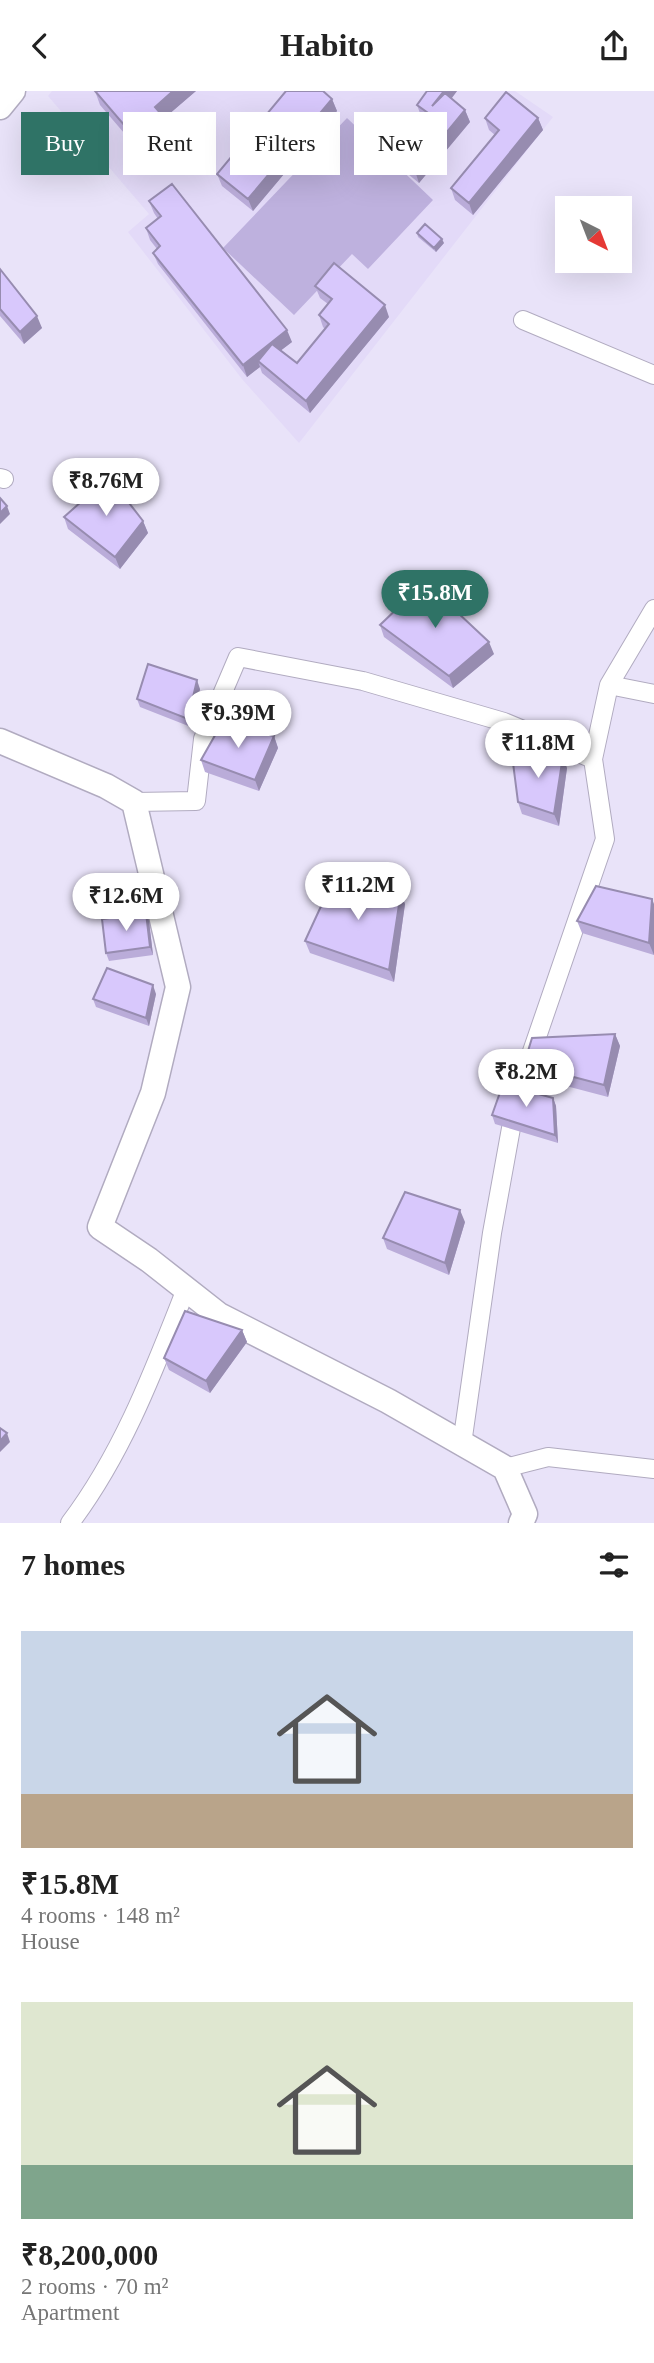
<!DOCTYPE html>
<meta charset="utf-8">
<style>
:root{--surface:#fff;--page:#f6f6f6;--text:#222;--muted:#767676;--accent:#2f7366}
body{margin:0;font-family:"Times New Roman",serif;background:var(--page);color:var(--text);height:100vh;display:flex;flex-direction:column;font-size:26px;white-space:nowrap}
*{box-sizing:border-box;margin:0}
p{font-size:23px;color:var(--muted)}
.icon{flex:none;width:38px;height:38px;fill:none;stroke:currentColor;stroke-width:2;stroke-linecap:round;stroke-linejoin:round}
.map{position:relative;height:1432px;overflow:hidden}
.drawer{display:flex;flex-direction:column;background:var(--surface);flex:1}
.drawer>*{flex:none}
.hud{position:absolute;left:21px;top:21px;width:612px;height:63px;display:flex;gap:14px}
.needle{width:46px;rotate:138deg}
.fabs{position:absolute;left:555px;top:105px;display:grid;gap:14px}
.fabs a{display:grid;place-items:center;width:77px;height:77px;border-radius:0px;background:var(--surface);box-shadow:0 7px 28px #0002;font-size:35px}
.price{position:absolute;translate:-50% -60px;padding:0 16px;border-radius:24px;background:#fff;color:#222;font-size:23px;line-height:46px;filter:drop-shadow(0 2px 4px #0008)}
.price::after{content:'';position:absolute;left:50%;top:42px;width:21px;height:16px;margin-left:-10px;background:inherit;clip-path:polygon(0 0,100% 0,50% 100%)}
.price.active{background:var(--accent);color:#fff}
ul{padding:0;list-style:none}
li{display:grid;align-content:center;gap:14px;height:371px;padding:0 21px}
li span{display:grid;place-items:center;height:217px;border-radius:0px;color:#555}
li>.icon{margin-inline-start:auto}
span .icon{width:126px;height:126px;fill:#fffc;stroke-width:1}
li b{font-size:30px}
h2{display:flex;justify-content:space-between;align-items:center;height:84px;padding:0 21px;font-size:30px}
.tag{padding:0 24px;border-radius:0px;background:var(--surface);box-shadow:0 7px 28px #0002;font-size:24px;line-height:63px}
.tag.active{background:var(--accent);color:#fff}
header{display:flex;justify-content:space-between;align-items:center;height:91px;padding:0 21px;background:var(--surface);font-size:32px;font-weight:700}
.map>svg:first-child{display:block}
.built{fill:#e3daf8}
.green{fill:#beb1de}
.lines{fill:none;stroke-linecap:round;stroke-linejoin:round}
.minor-casing{stroke:#b1abc0;stroke-width:20}
.secondary-casing{stroke:#b1abc0;stroke-width:27}
.minor{stroke:#fff;stroke-width:18}
.secondary{stroke:#fff;stroke-width:24}
.wall{fill:#baacd9}
.shaded-wall{fill:#978cb0}
.building{fill:#d8c8fc;stroke:#978cb0;stroke-width:2}
</style>
<header><svg class="icon" aria-label="back" viewBox="0 0 24 24"><path d="M15 5l-7 7 7 7"/></svg>Habito<svg class="icon" aria-label="share" viewBox="0 0 24 24"><path d="M12 15V3M7 8l5-5 5 5M5 13v7h14v-7"/></svg></header>
<div class="map">
<svg width="654" height="1432" viewBox="0 0 654 1432">
<rect width="100%" height="100%" fill="#e9e3f9"/>
<!-- built -->
<path class="built" d="M52,0H515L553,26L299,352L242,288L128,141L149,123L48,5Z"/>
<!-- green -->
<path class="green" d="M347,27L433,109L368,178L352,163L294,224L223,157Z"/>
<g class="lines">
<!-- minor casing -->
<g class="minor-casing">
<path id="minor" d="M523,229L654,284
M0,387L4,388
M654,518L609,594L654,603
M593,668L609,594
M134,711L196,710L203,648L238,566L363,590L504,631L593,668L605,748L517,1004L492,1142L462,1353
M505,1377L548,1366L654,1378
M70,1432C123,1362 154,1279 186,1198"/>
</g>
<!-- secondary casing -->
<g class="secondary-casing">
<path id="secondary" d="M0,16L13,0
M0,650L106,695L134,711L178,896L153,1002L100,1136L149,1169L219,1224L388,1310L505,1377L525,1423L521,1432"/>
</g>
<!-- minor -->
<use href="#minor" class="minor"/>
<!-- secondary -->
<use href="#secondary" class="secondary"/>
</g>
<!-- wall -->
<path class="wall" d="M95,0H196L164,27L176,40L181,55L155,78L100,14Z
M427,0H457L451,8L465,19L470,31L419,92L398,75L394,63L424,27L421,25L417,14Z
M332,8L337,20L253,120L222,95L217,83Z
M485,27H538L543,39L473,124L455,109L451,97L495,44L489,39Z
M149,110L292,251L281,259L297,272L325,238L323,236L319,224L328,213L320,207L315,195L389,226L310,322L262,282L260,276L247,286L158,173L153,162L157,158L150,149L146,137L158,128L154,122Z
M417,142L444,152L436,161L418,146Z
M0,178L42,237L24,253L0,225Z
M64,426L143,430L148,442L120,478L68,438Z
M380,534L494,563L453,597L384,546Z
M200,598L191,636L140,616L137,608Z
M274,645L278,657L259,700L205,681L201,669Z
M567,677L559,735L522,723L518,711Z
M652,808L654,864L582,842L577,830Z
M405,813L394,891L310,862L305,850Z
M146,822L149,830L153,864L109,870L106,862Z
M156,903L149,935L96,916L93,908Z
M615,943L620,955L608,1006L528,985L524,973Z
M553,1007L556,1015L558,1052L495,1033L492,1024Z
M465,1131L449,1184L387,1158L383,1147Z
M242,1239L247,1251L210,1302L169,1279L164,1267Z"/>
<!-- shaded-wall -->
<path class="shaded-wall" d="M173,0H196L160,31L155,16Z
M444,0H457L437,27L432,15Z
M332,8L337,20L253,120L248,108Z
M465,19L470,31L419,92L415,80Z
M538,27L543,39L473,124L469,112Z
M176,40L181,55L155,78L149,63Z
M442,148L444,152L436,161L434,157Z
M385,214L389,226L310,322L306,310Z
M37,225L42,237L24,253L20,241Z
M287,239L292,251L262,274L258,270L260,276L247,286L243,274Z
M7,415L10,423L0,433V422Z
M143,430L148,442L120,478L115,466Z
M489,551L494,563L453,597L449,585Z
M197,589L200,598L191,636L188,628Z
M274,645L278,657L259,700L255,689Z
M563,665L567,677L559,735L554,723Z
M401,801L405,813L394,891L389,879Z
M652,808L654,813V864L649,852Z
M146,822L149,830L153,864L150,856Z
M153,894L156,903L149,935L146,927Z
M615,943L620,955L608,1006L604,994Z
M553,1007L556,1015L558,1052L555,1044Z
M460,1119L465,1131L449,1184L445,1172Z
M242,1239L247,1251L210,1302L206,1290Z
M7,1342L10,1351L0,1361V1350Z"/>
<!-- building -->
<path class="building" d="M95,0H173L155,16L176,40L149,63Z
M286,0H323L332,8L248,108L217,83Z
M427,0H444L432,15L445,2L465,19L415,80L394,63L428,22L417,14Z
M506,1L538,27L469,112L451,97L499,39L485,27Z
M172,93L287,239L243,274L153,162L160,155L146,137L161,125L149,110Z
M425,133L442,148L434,157L417,142Z
M334,172L385,214L306,310L258,270L272,253L297,272L329,233L319,224L332,208L315,195Z
M0,178L37,225L20,241L0,218Z
M109,386L143,430L115,466L64,426Z
M0,407L7,415L0,422Z
M425,491L489,551L449,585L380,534Z
M148,573L197,589L188,628L137,608Z
M222,632L274,645L255,689L201,669Z
M512,664L563,665L554,723L518,711Z
M334,787L401,801L389,879L305,850Z
M596,795L652,808L649,852L577,830Z
M146,822L150,856L106,862L102,828Z
M107,877L153,894L146,927L93,908Z
M615,943L604,994L524,973L532,947Z
M503,993L553,1007L555,1044L492,1024Z
M405,1101L460,1119L445,1172L383,1147Z
M185,1220L242,1239L206,1290L164,1267Z
M0,1337L7,1342L0,1350Z"/>
</svg>
<div class="fabs">
<a><svg class="needle" viewBox="-14 -14 28 28"><path d="M0-13l5 13h-10z" fill="#e53935"/><path d="M0 13l5-13h-10z" fill="#767676"/></svg></a>
</div>
<b class="price" style="left:106px;top:427px">₹8.76M</b>
<b class="price active" style="left:435px;top:539px">₹15.8M</b>
<b class="price" style="left:238px;top:659px">₹9.39M</b>
<b class="price" style="left:538px;top:689px">₹11.8M</b>
<b class="price" style="left:358px;top:831px">₹11.2M</b>
<b class="price" style="left:126px;top:842px">₹12.6M</b>
<b class="price" style="left:526px;top:1018px">₹8.2M</b>
<div class="hud">
<a class="tag active">Buy</a>
<a class="tag">Rent</a>
<a class="tag">Filters</a>
<a class="tag">New</a>
</div>
</div>
<section class="drawer">
<h2>7 homes<svg class="icon" aria-label="filters" viewBox="0 0 24 24"><path d="M4 7h16M4 17h16"/><circle cx="9" cy="7" r="2"/><circle cx="15" cy="17" r="2"/></svg></h2>
<ul>
<li><span style="background:linear-gradient(#c9d6e8 75%,#b9a48a 0)"><svg class="icon" aria-label="home" viewBox="0 0 24 24"><path d="M3 11l9-7 9 7M6 9v11h12V9"/></svg></span><div><b>₹15.8M</b><p>4 rooms · 148 m²</p><p>House</p></div></li>
<li><span style="background:linear-gradient(#dfe7d0 75%,#7fa58c 0)"><svg class="icon" aria-label="home" viewBox="0 0 24 24"><path d="M3 11l9-7 9 7M6 9v11h12V9"/></svg></span><div><b>₹8,200,000</b><p>2 rooms · 70 m²</p><p>Apartment</p></div></li>
</ul>
</section>
